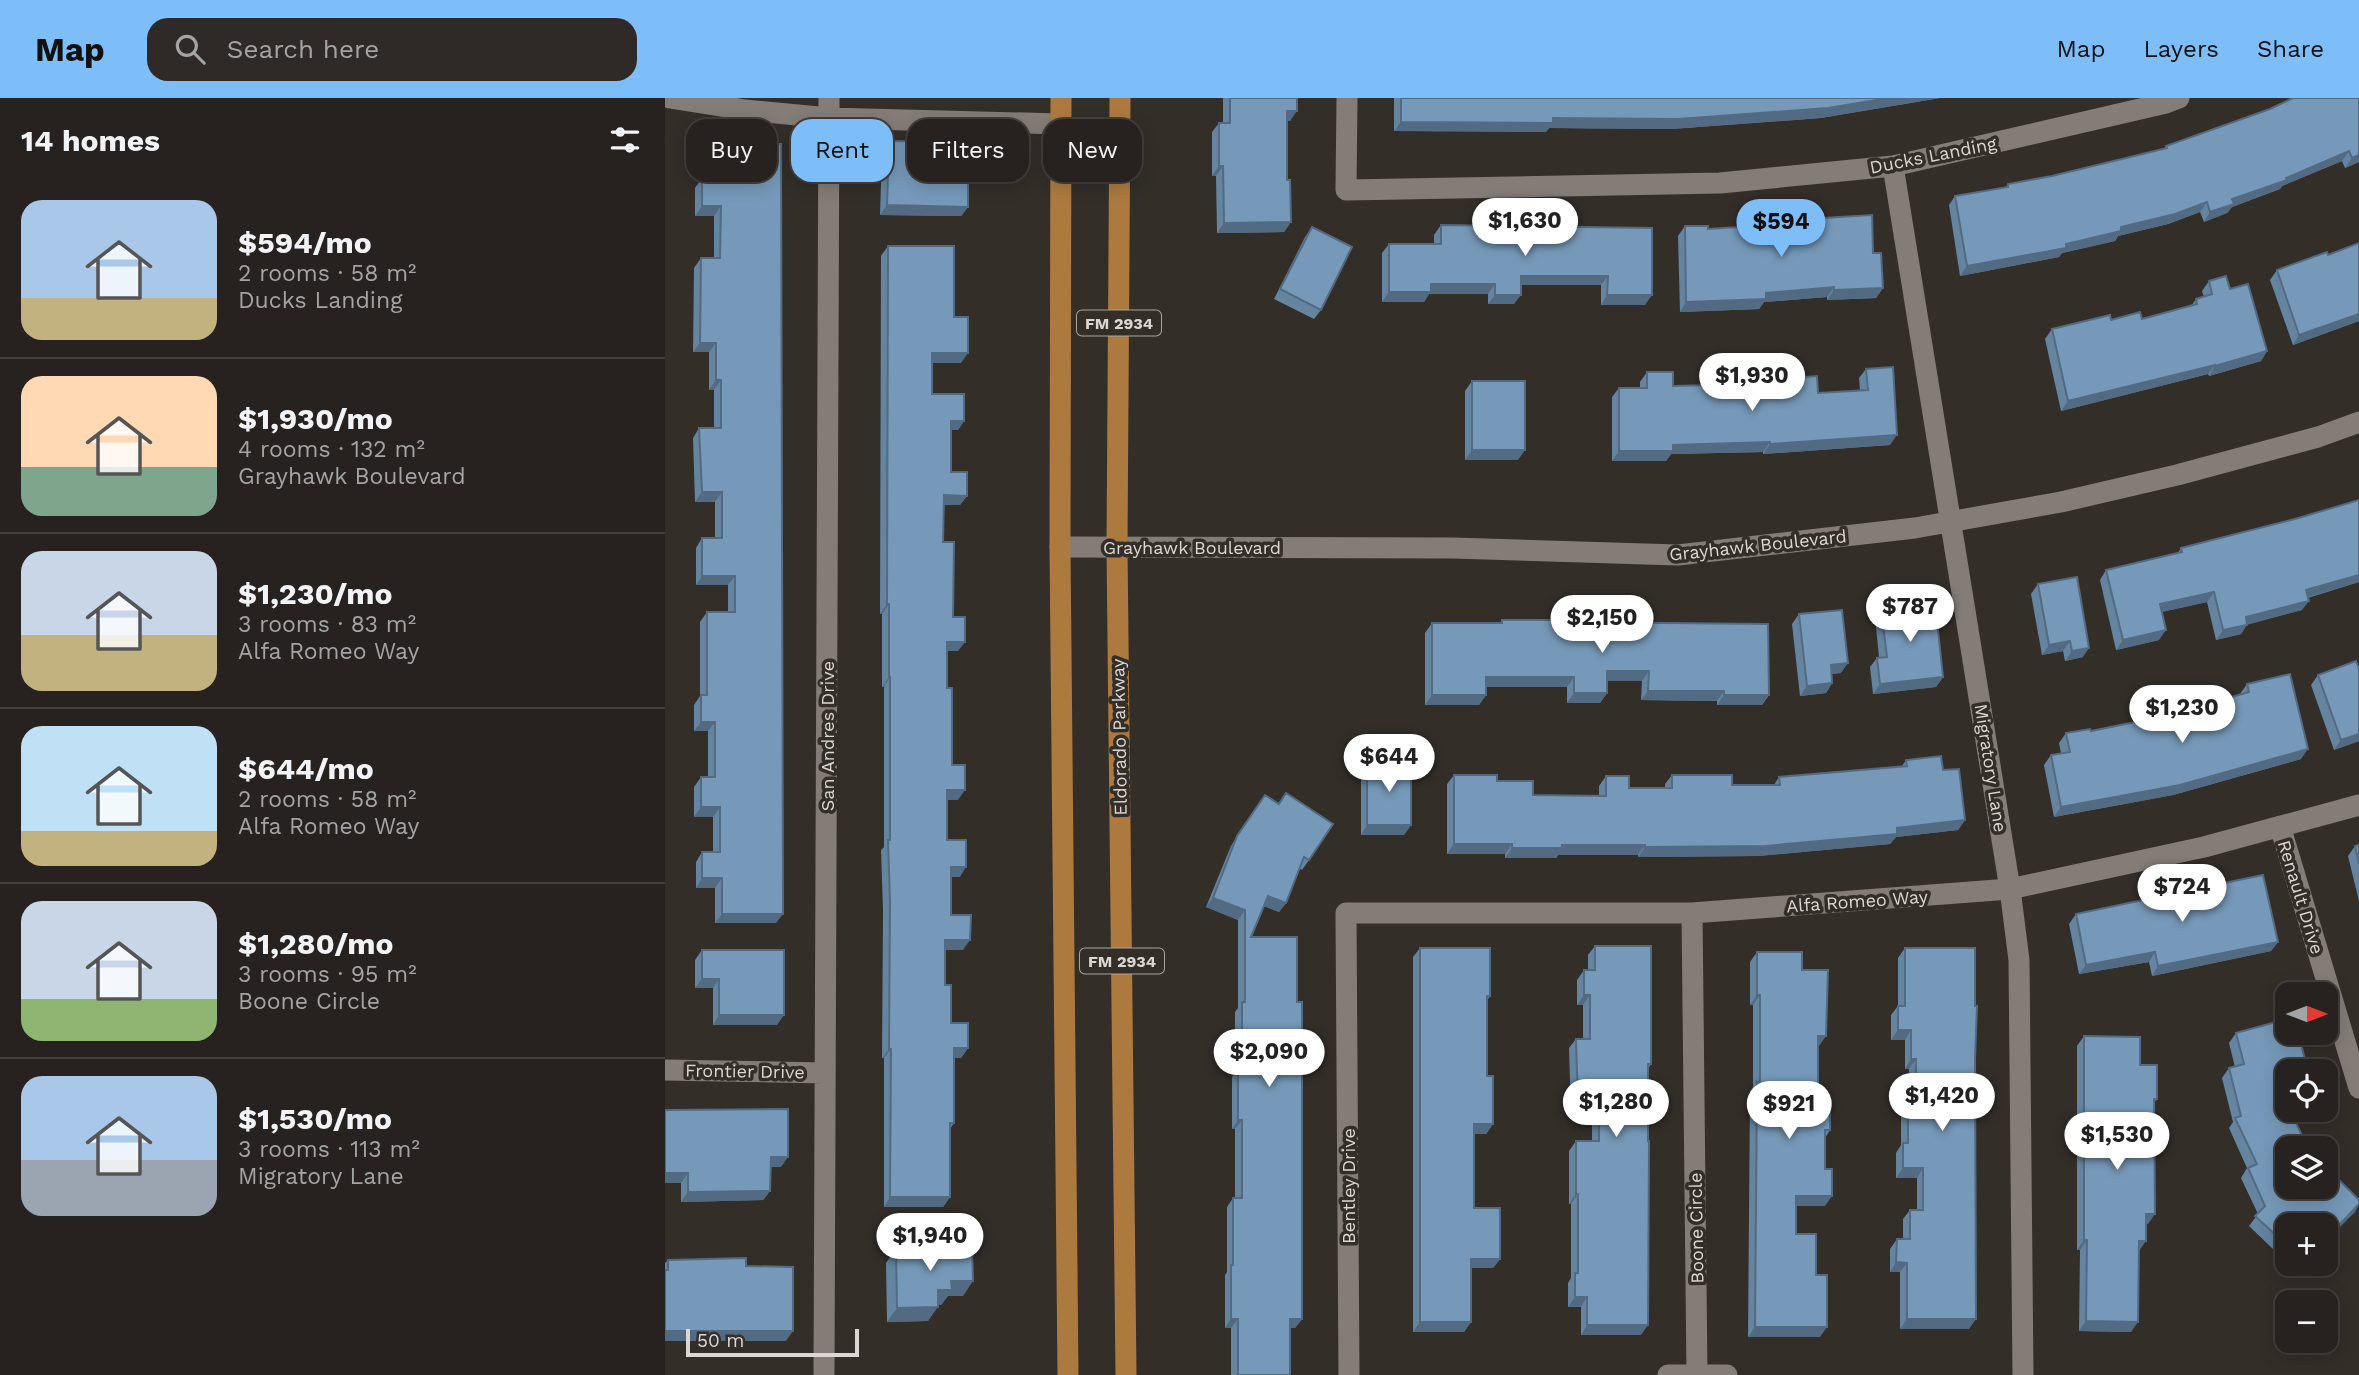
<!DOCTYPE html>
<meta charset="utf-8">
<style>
:root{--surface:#27221f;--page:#2f2a28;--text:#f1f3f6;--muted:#a4a4a4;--line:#433f3d;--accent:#7dbef9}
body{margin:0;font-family:"Work Sans",sans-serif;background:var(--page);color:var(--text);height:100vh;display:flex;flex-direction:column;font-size:26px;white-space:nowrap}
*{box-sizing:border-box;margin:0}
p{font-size:23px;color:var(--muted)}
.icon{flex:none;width:38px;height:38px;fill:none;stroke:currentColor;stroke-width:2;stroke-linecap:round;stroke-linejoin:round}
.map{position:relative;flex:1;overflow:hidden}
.sheet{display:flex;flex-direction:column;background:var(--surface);width:665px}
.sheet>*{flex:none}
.hud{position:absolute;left:21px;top:21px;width:665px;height:63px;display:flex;gap:14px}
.needle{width:46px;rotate:90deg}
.tools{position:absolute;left:1610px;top:884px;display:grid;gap:14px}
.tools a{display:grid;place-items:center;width:63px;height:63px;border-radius:14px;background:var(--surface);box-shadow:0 4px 18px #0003,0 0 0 2px var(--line);font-size:35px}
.scale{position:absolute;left:21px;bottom:18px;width:173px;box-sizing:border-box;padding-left:7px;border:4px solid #dbd7d4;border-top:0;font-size:19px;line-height:24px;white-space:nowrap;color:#dbd7d4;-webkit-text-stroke:5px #342e29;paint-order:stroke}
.price{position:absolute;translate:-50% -60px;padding:0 16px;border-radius:24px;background:#fff;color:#222;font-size:23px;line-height:46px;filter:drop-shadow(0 2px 4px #0008)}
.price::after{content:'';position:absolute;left:50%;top:42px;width:21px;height:16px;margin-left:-10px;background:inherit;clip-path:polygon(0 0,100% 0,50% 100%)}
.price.current{background:var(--accent);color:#111}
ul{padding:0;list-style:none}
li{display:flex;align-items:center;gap:21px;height:175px;padding:0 21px}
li+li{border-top:2px solid var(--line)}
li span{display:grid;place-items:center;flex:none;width:196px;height:140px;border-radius:21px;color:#555}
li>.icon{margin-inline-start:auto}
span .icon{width:84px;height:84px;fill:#fffc;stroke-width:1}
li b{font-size:30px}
h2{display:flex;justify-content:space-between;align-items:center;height:84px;padding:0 21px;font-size:30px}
.tag{padding:0 24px;border-radius:21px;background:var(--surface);box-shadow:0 4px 18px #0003,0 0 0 2px var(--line);font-size:24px;line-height:63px}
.tag.current{background:var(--accent);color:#111}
header{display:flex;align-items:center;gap:42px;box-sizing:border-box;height:98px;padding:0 35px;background:var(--accent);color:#111}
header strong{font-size:33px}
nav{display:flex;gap:38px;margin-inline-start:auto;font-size:24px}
.search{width:490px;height:63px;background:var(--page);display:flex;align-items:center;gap:18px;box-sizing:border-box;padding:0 24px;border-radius:21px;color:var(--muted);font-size:26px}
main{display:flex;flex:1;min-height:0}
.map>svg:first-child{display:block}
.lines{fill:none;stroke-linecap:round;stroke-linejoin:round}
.minor{stroke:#847d77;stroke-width:21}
.major{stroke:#ac7a3f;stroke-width:21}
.wall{fill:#65849f}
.shaded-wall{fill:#536b82}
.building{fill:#7699b9;stroke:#536b82;stroke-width:2}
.labels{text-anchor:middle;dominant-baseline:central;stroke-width:7;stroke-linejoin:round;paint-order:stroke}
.shield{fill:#342e29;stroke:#a9a4a1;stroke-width:2}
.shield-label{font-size:16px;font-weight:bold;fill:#dbd7d4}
.street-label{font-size:18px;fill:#dbd7d4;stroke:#342e29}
</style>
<header>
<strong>Map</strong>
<div class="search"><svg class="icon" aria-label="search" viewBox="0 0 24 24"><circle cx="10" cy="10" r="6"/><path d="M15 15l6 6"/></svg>Search here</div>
<nav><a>Map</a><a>Layers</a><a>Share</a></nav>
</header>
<main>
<section class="sheet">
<h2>14 homes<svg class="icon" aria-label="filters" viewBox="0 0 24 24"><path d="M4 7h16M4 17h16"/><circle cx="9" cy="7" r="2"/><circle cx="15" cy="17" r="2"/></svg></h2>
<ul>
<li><span style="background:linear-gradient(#a9c7e8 70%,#c2b280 0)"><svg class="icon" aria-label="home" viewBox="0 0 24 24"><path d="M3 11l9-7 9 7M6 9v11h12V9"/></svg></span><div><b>$594/mo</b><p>2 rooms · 58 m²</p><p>Ducks Landing</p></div></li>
<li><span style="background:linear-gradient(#ffd9b3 65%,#7fa58c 0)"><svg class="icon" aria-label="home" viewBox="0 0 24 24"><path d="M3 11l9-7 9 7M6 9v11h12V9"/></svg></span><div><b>$1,930/mo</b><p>4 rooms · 132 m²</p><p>Grayhawk Boulevard</p></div></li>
<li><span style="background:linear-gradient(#c9d6e8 60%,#c2b280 0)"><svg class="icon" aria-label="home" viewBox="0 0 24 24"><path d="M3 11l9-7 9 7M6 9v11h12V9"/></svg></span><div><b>$1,230/mo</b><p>3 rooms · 83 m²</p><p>Alfa Romeo Way</p></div></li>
<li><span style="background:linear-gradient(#bfe0f5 75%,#c2b280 0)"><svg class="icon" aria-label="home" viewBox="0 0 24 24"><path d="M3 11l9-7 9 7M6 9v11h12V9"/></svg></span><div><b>$644/mo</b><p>2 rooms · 58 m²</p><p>Alfa Romeo Way</p></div></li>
<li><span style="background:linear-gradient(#c9d6e8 70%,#8fb573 0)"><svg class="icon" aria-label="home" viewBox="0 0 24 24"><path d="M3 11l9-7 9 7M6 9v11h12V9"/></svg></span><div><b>$1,280/mo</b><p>3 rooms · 95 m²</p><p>Boone Circle</p></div></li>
<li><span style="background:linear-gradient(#a9c7e8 60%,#9aa5b1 0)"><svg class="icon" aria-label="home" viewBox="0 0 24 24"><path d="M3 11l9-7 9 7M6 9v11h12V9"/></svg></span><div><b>$1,530/mo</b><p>3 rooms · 113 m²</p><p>Migratory Lane</p></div></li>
</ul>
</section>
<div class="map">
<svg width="1694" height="1277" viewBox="0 0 1694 1277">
<rect width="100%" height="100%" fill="#342e29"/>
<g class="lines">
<!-- minor -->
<path class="minor" d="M5,0L80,12L164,20L396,26
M682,0L681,92L1055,85L1228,68L1501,5L1514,0
M1228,68L1345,791L1354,862L1358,1277
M395,449L788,450L1013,457L1250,430L1396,404L1512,377L1653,339L1694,324
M1615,728L1694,990
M1027,815L1032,1277
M0,972L160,975
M159,1277L164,0
M684,1277L681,815H1027L1345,791L1539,749L1694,707
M1003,1277H1062"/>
<!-- major -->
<path class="major" d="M396,0L395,449L403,1277
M455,0L452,449L461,1277"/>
</g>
<!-- wall -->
<path class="wall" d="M558,0H632L625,23H622V82L626,124L619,134L552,135L551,78H547V34L554,25H558Z
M729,0H1275L1156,20L1006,31L884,30L881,34L729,33Z
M1694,0V64L1680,70L1677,63L1617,88L1615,91L1567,109L1562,115L1539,124L1535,114L1503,126L1453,138L1450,143L1397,155L1394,159L1295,178L1284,107L1290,98L1340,90L1343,86L1387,78L1499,51L1501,48Z
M224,43L278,78L303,109L296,118L215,117L217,53Z
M53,46L111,825H50V790H31V764L37,754H48V719H29V689L36,679H43V633H29V607L35,598V524L42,514H63V487H31V450L37,440H50V404H30L28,340L34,330H49V292H44V254H28L29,170L36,160H49V118H30V90L37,80H46V55Z
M1107,123L1208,155L1218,190L1211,200L1162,202V199L1099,204L1094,211L1015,214L1013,138L1020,128L1043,131L1103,128Z
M776,127L987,130L980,207H936V187H856L849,206H823V196H764L759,204H717V155L724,146H769V137Z
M647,129L656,212L649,221L609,201L640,139Z
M1694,145V223L1628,247L1605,182L1612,172L1663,157Z
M223,148L296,265H267V296L299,323L293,332H286V374L302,398L295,407H279L278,444L293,553H282V590L287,667L293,702H282V742L295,779H286V817L298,852H280V887L286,925L303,950L296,960H289V1025L285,1031V1099L278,1109H219V960H217L218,813L216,752L219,749V589H217V516H215L216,158Z
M1544,183L1565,191L1602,253L1596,263L1544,278L1543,276L1396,313L1380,241L1387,231L1446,222L1477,221L1526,208L1531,201L1539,199L1537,193Z
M1201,271L1225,347L1098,356V354L1006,356L1001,363H947V299L954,290H975V284L982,274L1008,288L1084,294L1118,293V289L1125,280L1153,295L1195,293L1194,280Z
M807,283L853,362H800V293Z
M1694,402V484L1643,500L1637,512L1582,526L1576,536L1551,542L1542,504L1496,514L1494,542L1451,552L1435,482L1441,472L1513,455L1516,450L1630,421Z
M1373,486L1418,559L1400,563L1398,553L1377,557L1366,496Z
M1216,509L1278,579L1271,589L1208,596L1205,569L1212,560L1214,559L1210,519Z
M1134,516L1176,575L1166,576L1167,585L1161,595L1135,598L1127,526Z
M837,522L895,524L1104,597L1097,607H1052V603L976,602L977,583H942V595L935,605H902V589H821V597L814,607H760V535L767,525H835Z
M1694,571V643L1669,652L1646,587L1653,577Z
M1582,586L1636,661L1508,697L1389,719L1379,667L1386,657L1396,655L1394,645L1401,635L1426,633L1500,618L1575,596Z
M1241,662L1278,672L1300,722L1293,732L1231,739L1225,746L1093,758L973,759V757H893L891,760H840V756H782V686L789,677L832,683L868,697L934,698V688L941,678L964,690H1000V686L1007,677L1067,687H1109L1114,679L1237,668Z
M702,664L746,727L739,737H696V674Z
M600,697L644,762L637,772L634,770L621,805L614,814L599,808L586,839L632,904L637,1221L630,1230H625V1277H566V1230H560V1177L562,1174V1109L568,1100H570V1031H567V979L570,974V914L573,910V822L541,809L566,748Z
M1694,747V803L1683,758L1690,748Z
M1411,816L1613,844L1606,853L1487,878L1484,864L1414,876L1404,826Z
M930,848L986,966L983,971L976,1237H916V1209H903V1185L906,1180V1106H904V1053L911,1043H927V1014H906L904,950L911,941H918V907H912V882L919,872H923V857Z
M755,850L825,898L822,903V978L828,1026L821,1036H809V1110L835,1161L828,1170H806V1224L799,1234H748V859Z
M1240,850L1310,961L1304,1231H1235V1174H1225V1151L1232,1141H1238V1121L1245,1112H1252V1080H1231V1055L1236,1047V1015L1244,1006V971H1240V942H1226V917L1233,908V860Z
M37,852L112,927H48V890H30V862Z
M1092,854L1137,872L1154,948H1153L1154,1007L1165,1032L1160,1040V1108H1131V1136L1151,1177L1155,1239H1083L1085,994L1088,989V907H1085V864Z
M1571,935L1616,992L1622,1050L1690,1114L1661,1127H1622V1140L1620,1138L1608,1151L1584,1128L1593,1116L1576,1080L1582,1070L1564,1030L1568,1024L1557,980L1564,970L1570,969L1564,945Z
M1419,938L1475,967L1492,1001L1489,1005L1483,1126H1481L1474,1152L1466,1234L1414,1233L1415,1152H1412V948Z
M0,1012L116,1069H106L105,1093L98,1102L16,1104V1085H0Z
M231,1150L298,1198H283L276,1207H273L263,1223L222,1224L221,1165Z
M3,1162L81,1168L121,1243H0V1165Z"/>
<!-- shaded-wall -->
<path class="shaded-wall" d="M1223,0H1275L1156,20L1006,31L884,30L881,34L729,33L736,24Z
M622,13H632L625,23H615Z
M1684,53L1677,63L1617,88L1615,91L1567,109L1562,115L1539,124L1545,114L1567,101Z
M1694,57V64L1680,70L1687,60Z
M554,68H558L551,78H547Z
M1542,104L1535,114L1503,126L1453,138L1450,143L1397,155L1394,159L1295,178L1302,168L1401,146Z
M222,107L303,109L296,118L215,117Z
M37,108H56L49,118H30Z
M626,124L619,134L552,135L559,125Z
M856,178H943L936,187H849Z
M766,186H830L823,196H764L759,204H717L724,194Z
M1169,189L1162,199L1099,204L1094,211L1015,214L1021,204L1101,195Z
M1218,190L1211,200L1162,202L1169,192Z
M830,197H856L849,206H823Z
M942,197H987L980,207H936Z
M1694,216V223L1628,247L1634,237Z
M35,245H51L44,254H28Z
M1602,253L1596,263L1544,278L1550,268Z
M267,255H303L296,265H260Z
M1550,267L1543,276L1396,313L1403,303Z
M51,282H56L49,292H44Z
M286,323H299L293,332H279Z
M1232,337L1225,347L1098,356L1105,346Z
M1105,344L1098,354L1006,356L1001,363H947L954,353L1008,347Z
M807,352H860L853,362H800Z
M37,394H57L50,404H30Z
M279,397L302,398L295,407H273Z
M1694,477V484L1634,502L1641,492Z
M37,478H70L63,487H31Z
M1549,494L1542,504L1488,516L1495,506Z
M1644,503L1637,512L1574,529L1581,519Z
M222,506H224L217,516H215Z
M1582,527L1576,536L1551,542L1558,532Z
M1501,532L1494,542L1451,552L1458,542Z
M1405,543L1398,553L1377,557L1384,547Z
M282,544H300L293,553H276Z
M1424,550L1418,559L1400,563L1407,553Z
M1183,565L1176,575L1159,576L1166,567Z
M942,573H984L977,583H935Z
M224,579H225L219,589H217Z
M821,579H909L902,589H814Z
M1278,579L1271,589L1208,596L1215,586Z
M1167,585L1161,595L1135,598L1142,588Z
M983,593H1059L1052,603L976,602Z
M909,595H942L935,605H902Z
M767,597H821L814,607H760Z
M1059,597H1104L1097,607H1052Z
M36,624H50L43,633H29Z
M1694,636V643L1669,652L1676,642Z
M1643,651L1636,661L1508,697L1389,719L1396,709Z
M282,692H300L293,702H276Z
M36,709H55L48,719H29Z
M1300,722L1293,732L1231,739L1225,746L1093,758L973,759L980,749L1232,730Z
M702,727H746L739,737H696Z
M789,746H847L840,756H782Z
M897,747H980L973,757H893L891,760H840L847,750Z
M286,769H301L295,779H279Z
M37,780H57L50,790H31Z
M603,798L621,805L614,814L596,807Z
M548,800L580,812L573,822L541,809Z
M57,816H118L111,825H50Z
M280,842H305L298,852H273Z
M1613,844L1606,853L1487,878L1493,868Z
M1490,854L1484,864L1414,876L1421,867Z
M37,881H54L48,890H30Z
M919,897H925L918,907H912Z
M1092,897H1095L1088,907H1085Z
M54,917H119L112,927H48Z
M1233,932H1246L1240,942H1226Z
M1153,938H1161L1154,948H1146Z
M289,950H303L296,960H282Z
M224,951H226L219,960H217Z
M1246,961H1251L1244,971H1240Z
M1622,982V990L1606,994L1613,985Z
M913,1004H934L927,1014H906Z
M573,1022H577L570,1031H567Z
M809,1026H828L821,1036H802Z
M106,1059H123L116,1069H99Z
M1238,1070H1258L1252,1080H1231Z
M0,1075H23L16,1085H0Z
M105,1093L98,1102L16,1104L23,1094Z
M911,1096H913L906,1106H904Z
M1131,1098H1167L1160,1108H1124Z
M225,1099H285L278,1109H219Z
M1694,1106L1690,1114L1661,1143V1141Z
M1481,1116H1490L1483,1126H1474Z
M1622,1133L1620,1138L1608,1151L1615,1141Z
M1419,1142H1422L1415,1152H1412Z
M1474,1143H1481L1474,1153Z
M806,1161H835L828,1170H799Z
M1231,1164L1242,1165L1235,1174H1225Z
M286,1183H308L298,1198H283L276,1207H263L273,1192Z
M910,1199H922L916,1209H903Z
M273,1209L263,1223L222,1224L232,1210Z
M566,1221H573L566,1230H560Z
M625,1221H637L630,1230H618Z
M1242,1221H1311L1304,1231H1235Z
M1421,1223L1473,1224L1466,1234L1414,1233Z
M755,1224H806L799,1234H748Z
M922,1227H983L976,1237H916Z
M1090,1229H1162L1155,1239H1083Z
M0,1233H128L121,1243H0Z"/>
<!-- building -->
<path class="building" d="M565,0H632V13H622V82H625L626,124L559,125L558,68H554V25H565Z
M736,0H1223L1163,10L1013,21L888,20V25L736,24Z
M1628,0H1694V57L1687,60L1684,53L1621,80L1622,82L1567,101L1569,106L1545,114L1542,104L1510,116L1456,129V133L1401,146V150L1302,168L1290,98L1343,89V86L1387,78L1502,50L1501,48L1605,11Z
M224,43L279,44L278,78L303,79V109L222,107Z
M53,46H116L118,816H57V780H37V754H55V709H36V679H50V624H36V597H42V514H70V478H37V440H57V394H37L34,330H56V282H51V245H35L36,160H55L56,108H37V80H53Z
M1207,117L1208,155H1216L1218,190L1169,192V189L1101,195V201L1021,204L1020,128H1043V131L1107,127V123Z
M776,127L987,130V197H942L943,178H856V197H830V186H766V194H724V146H776Z
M647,129L687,149L656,212L615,191Z
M1694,145V216L1634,237L1612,172L1662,154L1663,157Z
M223,148H289V219H303V255H267V296H299V323H286V374H302V398L279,397L278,444H289L288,519H300V544H282V590H287V667H300V692H282V742H301V769H286V817H306L305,842H280V887H286V925H303V950H289V1025H285V1099H225L226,951H224L225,803L223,742H225V579H224V506H222Z
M1561,178L1565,191L1583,186L1602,253L1550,268V267L1403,303L1387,231L1445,217L1446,222L1475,214L1477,221L1532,206L1531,201L1547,196L1544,183Z
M1228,269L1232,337L1105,346V344L1008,347V353H954V290H982V274H1008V288L1083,286L1084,294L1126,293L1125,280L1152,278L1153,295L1203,292L1201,271Z
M807,283H860V352H807Z
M1694,402V477L1641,492L1644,503L1581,519L1582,527L1558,532L1549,494L1495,506L1501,532L1458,542L1441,472L1517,454L1516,450L1630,421Z
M1412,479L1424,550L1407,553L1405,543L1384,547L1373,486Z
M1270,504L1278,579L1215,586L1212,560L1222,559L1216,509Z
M1177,512L1183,565L1166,567L1167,585L1142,588L1134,516Z
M837,522H895V524L1103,526L1104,597H1059V593H983L984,573H942V595H909V579H821V597H767V525H837Z
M1691,563L1694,571V636L1676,642L1653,577Z
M1625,576L1643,651L1515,687L1396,709L1386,657L1405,654L1401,635L1425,631L1426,633L1500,618L1584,594L1582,586Z
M1276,658L1278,672L1294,671L1300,722L1232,730V736L1100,748L980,749V747H897V750H847V746H789V677H832V683H868V697L941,698V678H964V690H1007V677H1067V687H1115L1114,679L1242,668L1241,662Z
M702,664H746V727H702Z
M621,695L668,726L644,762L639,759L621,805L603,798L586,839H632V904H637V1221H625V1277H573V1221H566V1167H568V1100H577V1022H573V969H577V904H580V812L548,800L572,738L600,697L614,706Z
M1694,747V766L1690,748Z
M1598,777L1613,844L1493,868L1490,854L1421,867L1411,816Z
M930,848H986V966H983V1043H984L983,1227H922V1199H910V1175H913V1096H911V1043H934V1004H913L911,941H925V897H919V872H930Z
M755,850H825V898H822V978H828V1026H809V1110H835V1161H806V1224H755Z
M1240,850H1310V908H1312L1310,961L1311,1221H1242V1165L1231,1164L1232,1141H1245V1112H1258V1070H1238V1045H1243V1006H1251V961H1246V932H1233V908H1240Z
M37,852H119V917H54V881H37Z
M1092,854H1137V872H1163L1161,938H1153V984L1154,1007H1165V1032H1160V1071H1167V1098H1131V1136H1151V1177H1162V1229H1090L1092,984H1095V897H1092Z
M1622,921V934H1633L1643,973H1622V982L1613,985L1622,1005V1012H1625L1643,1050H1622V1088H1661V1069L1694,1102V1106L1661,1141V1127H1622V1133L1615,1141L1590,1118L1600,1108L1583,1070L1592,1066L1570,1020L1576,1018L1564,970L1579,966L1571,935Z
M1419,938L1475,939V967H1492V1001H1489L1490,1116H1481V1143H1474L1473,1224L1421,1223L1422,1142H1419Z
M123,1011V1059H106L105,1093L23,1094V1075H0V1012Z
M307,1148L308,1183H286L287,1192H273V1209L232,1210L231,1150Z
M81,1160V1168L128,1169V1233H0V1172H3V1162Z"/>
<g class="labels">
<!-- shield labels -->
<g class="shield">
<rect x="412" y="212.5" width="84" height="25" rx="5"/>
<rect x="415" y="850.5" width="84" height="25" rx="5"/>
</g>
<g class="shield-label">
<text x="454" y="225">FM 2934</text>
<text x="457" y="863">FM 2934</text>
</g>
<!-- street labels -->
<g class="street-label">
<text transform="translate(1268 57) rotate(-11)">Ducks Landing</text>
<text transform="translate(1093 447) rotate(-6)">Grayhawk Boulevard</text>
<text x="527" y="449">Grayhawk Boulevard</text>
<text transform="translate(162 638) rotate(-90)">San Andres Drive</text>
<text transform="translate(454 639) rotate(-91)">Eldorado Parkway</text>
<text transform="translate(1326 670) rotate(81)">Migratory Lane</text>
<text transform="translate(1636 799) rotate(73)">Renault Drive</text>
<text transform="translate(1192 803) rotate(-4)">Alfa Romeo Way</text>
<text transform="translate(80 973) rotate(1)">Frontier Drive</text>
<text transform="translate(683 1088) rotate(-90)">Bentley Drive</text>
<text transform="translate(1031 1130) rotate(-91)">Boone Circle</text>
</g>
</g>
</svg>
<div class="tools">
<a><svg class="needle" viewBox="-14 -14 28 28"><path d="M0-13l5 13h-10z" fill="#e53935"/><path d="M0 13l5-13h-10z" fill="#a4a4a4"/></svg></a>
<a><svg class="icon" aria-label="locate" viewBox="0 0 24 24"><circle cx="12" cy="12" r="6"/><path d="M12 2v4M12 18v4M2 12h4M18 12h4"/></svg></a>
<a><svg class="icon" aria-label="layers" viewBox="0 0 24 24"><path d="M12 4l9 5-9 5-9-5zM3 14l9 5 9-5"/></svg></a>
<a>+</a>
<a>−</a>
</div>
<div class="scale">50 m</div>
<b class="price" style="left:860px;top:160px">$1,630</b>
<b class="price current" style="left:1116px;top:161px">$594</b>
<b class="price" style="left:1087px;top:315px">$1,930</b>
<b class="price" style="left:1245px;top:546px">$787</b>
<b class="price" style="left:937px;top:557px">$2,150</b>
<b class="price" style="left:1517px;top:647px">$1,230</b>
<b class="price" style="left:724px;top:696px">$644</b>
<b class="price" style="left:1517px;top:826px">$724</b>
<b class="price" style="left:604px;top:991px">$2,090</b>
<b class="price" style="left:1277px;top:1035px">$1,420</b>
<b class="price" style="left:951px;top:1041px">$1,280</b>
<b class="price" style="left:1124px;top:1043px">$921</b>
<b class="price" style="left:1452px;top:1074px">$1,530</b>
<b class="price" style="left:265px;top:1175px">$1,940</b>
<div class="hud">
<a class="tag">Buy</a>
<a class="tag current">Rent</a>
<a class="tag">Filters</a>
<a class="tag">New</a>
</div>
</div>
</main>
